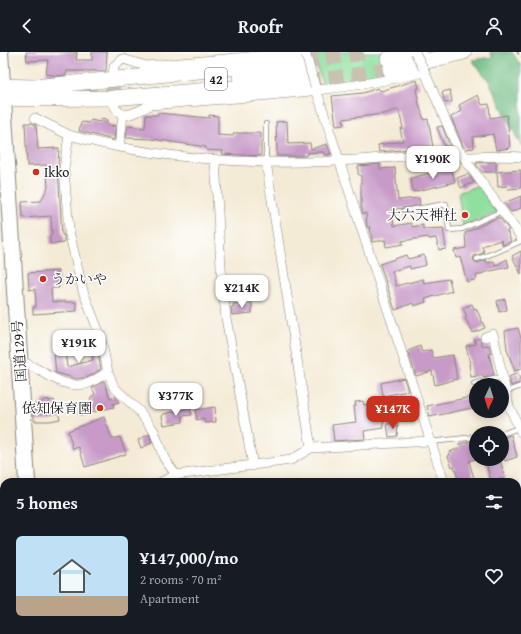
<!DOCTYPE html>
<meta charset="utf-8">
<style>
:root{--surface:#171b24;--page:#242831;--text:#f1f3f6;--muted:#9ea1a6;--line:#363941;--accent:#c8321e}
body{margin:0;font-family:"Gentium Book Plus","Noto Serif JP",serif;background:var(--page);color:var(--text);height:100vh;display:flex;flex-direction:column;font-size:15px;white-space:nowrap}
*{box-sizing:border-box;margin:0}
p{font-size:13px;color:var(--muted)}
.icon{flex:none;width:22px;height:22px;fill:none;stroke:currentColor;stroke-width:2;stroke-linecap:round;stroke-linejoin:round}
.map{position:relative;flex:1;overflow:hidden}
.details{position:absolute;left:0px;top:426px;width:521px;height:156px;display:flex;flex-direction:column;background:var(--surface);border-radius:12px 12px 0 0;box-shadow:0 2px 10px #0003}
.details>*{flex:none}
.needle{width:26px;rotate:184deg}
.fabs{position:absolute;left:469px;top:326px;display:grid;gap:8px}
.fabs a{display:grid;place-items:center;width:40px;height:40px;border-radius:50%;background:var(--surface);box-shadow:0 2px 10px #0003;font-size:20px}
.price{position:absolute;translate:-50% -34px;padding:0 9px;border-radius:8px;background:#fff;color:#222;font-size:13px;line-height:26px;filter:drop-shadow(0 1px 2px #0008)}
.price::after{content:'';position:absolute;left:50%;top:24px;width:12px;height:9px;margin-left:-6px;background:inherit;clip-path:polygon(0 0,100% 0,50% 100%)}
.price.current{background:var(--accent);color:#fff}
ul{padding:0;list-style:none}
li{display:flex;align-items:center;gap:12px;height:100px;padding:0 16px}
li+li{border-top:1px solid var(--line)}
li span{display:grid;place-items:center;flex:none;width:112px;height:80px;border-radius:6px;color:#555}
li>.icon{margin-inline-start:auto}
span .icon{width:48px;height:48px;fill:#fffc;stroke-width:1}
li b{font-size:17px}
h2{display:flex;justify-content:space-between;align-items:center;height:48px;padding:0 16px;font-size:17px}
header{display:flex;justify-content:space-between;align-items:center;height:52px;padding:0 16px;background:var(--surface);font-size:18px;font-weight:800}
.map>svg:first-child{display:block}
.green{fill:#8fdf9e;stroke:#567e5d}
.forest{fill:#73be85;stroke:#486d50}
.building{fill:#c79ac7}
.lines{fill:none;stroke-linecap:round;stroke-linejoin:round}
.primary-tunnel{stroke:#c9c2b1;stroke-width:15;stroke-dasharray:15 8;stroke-linecap:butt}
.service-casing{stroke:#888479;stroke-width:6}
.minor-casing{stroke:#888479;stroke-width:10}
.primary-casing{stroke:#888479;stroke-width:16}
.trunk-casing{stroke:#888479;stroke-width:18}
.path{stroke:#888479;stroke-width:1.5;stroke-dasharray:3 3;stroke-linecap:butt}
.service{stroke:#fff;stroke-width:4.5}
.minor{stroke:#fff;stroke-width:9}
.primary{stroke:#fff;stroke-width:15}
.trunk{stroke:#fff;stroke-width:16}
.minor-bridge-casing{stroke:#888479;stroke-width:10;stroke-linecap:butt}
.minor-bridge{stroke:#fff;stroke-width:9}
.poi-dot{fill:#c8321e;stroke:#fff;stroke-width:1.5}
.labels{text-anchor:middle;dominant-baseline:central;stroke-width:3;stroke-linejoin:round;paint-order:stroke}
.shield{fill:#fff;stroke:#606060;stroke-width:1}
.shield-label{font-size:13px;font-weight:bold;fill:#1c1c1c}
.poi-label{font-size:14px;fill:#1c1c1c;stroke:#fff;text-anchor:start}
.street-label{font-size:14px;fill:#1c1c1c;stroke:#fff}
</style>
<header><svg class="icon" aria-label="back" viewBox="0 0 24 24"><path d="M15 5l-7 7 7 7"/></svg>Roofr<svg class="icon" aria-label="person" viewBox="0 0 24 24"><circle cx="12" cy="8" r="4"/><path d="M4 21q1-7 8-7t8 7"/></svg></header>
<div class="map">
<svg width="521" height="582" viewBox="0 0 521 582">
<rect width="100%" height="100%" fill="#fff"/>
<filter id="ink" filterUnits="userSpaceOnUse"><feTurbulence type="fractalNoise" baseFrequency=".025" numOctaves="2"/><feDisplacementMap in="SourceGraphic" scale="8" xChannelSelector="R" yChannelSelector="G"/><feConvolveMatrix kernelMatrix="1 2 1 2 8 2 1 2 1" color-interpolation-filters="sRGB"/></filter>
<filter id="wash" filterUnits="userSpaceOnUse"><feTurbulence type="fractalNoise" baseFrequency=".012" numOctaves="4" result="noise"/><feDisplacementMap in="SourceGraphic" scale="16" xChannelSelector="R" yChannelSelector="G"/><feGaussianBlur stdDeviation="0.9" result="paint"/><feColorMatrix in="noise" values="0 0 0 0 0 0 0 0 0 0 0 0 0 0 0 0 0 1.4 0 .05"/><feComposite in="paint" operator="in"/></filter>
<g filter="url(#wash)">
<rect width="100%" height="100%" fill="#f4ebd6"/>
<!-- green -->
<path class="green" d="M326,0H385L389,24L323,34L313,2Z
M481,132L500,159L463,175L458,141Z"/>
<!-- forest -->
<path class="forest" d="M490,0H512L521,14V94L489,29L472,8L493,5Z"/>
<g id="blocks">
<!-- building -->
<path class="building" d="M26,0H77L76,8H92V0H107L106,19H67L66,23L58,24L46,22L48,8L27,9Z
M417,28L419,36L416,37L419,52L424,68L428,67L433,95L379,100L378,93L403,89L400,77L403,76L399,59L397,58L383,62L343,67L344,73L336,74L332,44L363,41L378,36L381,39Z
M450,38L452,50L445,51L442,40Z
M478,43L482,53L489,52L490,66L507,63L510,96L496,98L493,82L473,85L474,96L466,97L463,94L451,65L462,59L459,53Z
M158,61L209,66V63L218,64V83L233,84L234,81H261V104L222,102L223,99L206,98V95L152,87L126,86L128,74L145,76L146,63H158Z
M101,67L107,68V73L116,74L114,88L79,79L81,71L83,70L89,71L91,68L100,70Z
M287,69L288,92L310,91L311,97L327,92L331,102L324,103L323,100L307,101L306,104H277L276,70Z
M25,71H32L36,73L38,97L59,96L58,117L62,183H64V191L50,192V183H52L51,164L23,166L22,150L41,149L48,135L46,113L27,114Z
M442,74L450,94H444L437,75Z
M496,110V120H482L476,112V111Z
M380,112V117L395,116L398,148L419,146L420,153L392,158L394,174L411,171L412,175L423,173V177L443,176L446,197L439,198L436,186L429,187L428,185L402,189L403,192L386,195L385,188L372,190L370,175H367L366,161L363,162L361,154V124L358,122V114Z
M451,116L455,130L413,140L411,126Z
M521,118V136L508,137L507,134L498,135L497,120Z
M468,122L474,130L461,136L457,126Z
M521,144V156L511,160L504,151Z
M499,165L509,178L507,179L511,189L503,193L501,188L482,194L484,201L474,204L473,208L477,211L486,208V210L489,211L494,209L495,214L507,207L509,215L486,220L476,224L477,227L467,230L460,205L456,206L454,198L466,196L465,181Z
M521,199V222L512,204Z
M406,203L408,207L424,203L426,213L410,217V214L392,219L396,234L423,227L424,231L449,227L452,239L425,247L426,250L414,254L413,251L395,258L380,212Z
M58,219L59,236H51L52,250H76L77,259L33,262V255H36L35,237L29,238L28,221Z
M505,247L507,258L499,260L497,249Z
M252,251V261L232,263L231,255H234L233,252Z
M472,252L474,257L476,256L485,276L473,281L465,266L467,265L463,256Z
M518,276L521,286V317L515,319L507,298L505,279Z
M94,283L101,317L88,325L77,327L56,321L54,302L65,300L67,315L93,308L89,284Z
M479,286L483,294L489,293L491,302H489L494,323L484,326L483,323L471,325L469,312H470L466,294L476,292L474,288Z
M420,294L422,300L431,298L433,306L453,303L457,327L435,333L432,319L416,324L408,299Z
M518,321L520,328H519V331L511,334L509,325Z
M404,326L408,339L383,344L381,331Z
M104,329L110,346L115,344L119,350L113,352L114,355L80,363L79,359L93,353L90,346L95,342L92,336Z
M476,344V355L430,365L427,354Z
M48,347L49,349L54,348L60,367L50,369H34V359L44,348Z
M363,349L364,353L381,351L384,376L364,379L365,387L334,389L332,373L356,370L354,354H356L355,350Z
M215,355L216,370L205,371L203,366L197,368L195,358Z
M190,356L192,363L182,364L183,370L164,373L162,364L164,362Z
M104,365L112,387L120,385L126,402L85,415L79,395L73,397L68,379Z
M398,371L397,384L389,385L387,372Z
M149,382L152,391L141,396L138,388Z
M511,383L517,405L505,409L502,398V386Z
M474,389L476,407L469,409L475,430H459L454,414L452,415L448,404L450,403L449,400L460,396L459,392Z
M485,407H500L505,426L491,429Z"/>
</g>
</g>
<g filter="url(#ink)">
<use href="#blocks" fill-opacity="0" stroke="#888479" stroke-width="1"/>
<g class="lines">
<!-- primary-tunnel -->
<path class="primary-tunnel" d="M303,9L371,0
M306,30L390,18
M59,40L128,35"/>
<!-- service casing -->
<g class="service-casing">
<path id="service" d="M266,110V72
M404,159L446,152L449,178L462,177L502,159
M477,207L494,201L521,189
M474,332L502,325
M505,340L521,334
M502,382L518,376
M430,390L476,385"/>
</g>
<!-- minor casing -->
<g class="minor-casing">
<path id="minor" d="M423,16L459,99L521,185
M113,26L114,14L123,7L146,14L302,0
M315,34L444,430
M112,46C118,72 133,62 150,53C242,45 335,41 425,20
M35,66L69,83
M119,95L123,63
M215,107L221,216L226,266L253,414
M266,110L311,396
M485,285L493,282L509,354L521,380
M20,309C42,316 61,338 86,332C93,330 101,324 108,320
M430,389L311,396L291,408L176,423L164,406L154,379L140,360L114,335L108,320L100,283L83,239L69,179L64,117L69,83C156,108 263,114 354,108C389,106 424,102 459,99L465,105C484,105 502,103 521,105
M161,430L176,423
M517,442L521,439
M0,458H4
M277,578L280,582
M493,578L494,582
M205,582L214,578"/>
</g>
<!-- primary casing -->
<g class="primary-casing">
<path id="primary" d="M388,7L419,1
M390,18L464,0
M240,25L304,20
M0,34L33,35L303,9
M0,47L112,46L306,30"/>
</g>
<!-- trunk casing -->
<g class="trunk-casing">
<path id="trunk" d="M0,0L27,430
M36,578V582"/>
</g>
<!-- path -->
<path class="path" d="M517,0L521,5"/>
<!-- service -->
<use href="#service" class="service"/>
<!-- minor -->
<use href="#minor" class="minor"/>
<!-- primary -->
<use href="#primary" class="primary"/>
<!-- trunk -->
<use href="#trunk" class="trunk"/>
<!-- minor-bridge casing -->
<g class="minor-bridge-casing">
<path id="minor-bridge" d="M415,0L423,16
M306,3L315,34"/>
</g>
<!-- minor-bridge -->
<use href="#minor-bridge" class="minor-bridge"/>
</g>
</g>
<!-- markers -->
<g class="poi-dot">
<circle cx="36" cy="120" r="4"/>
<circle cx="465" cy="163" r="4"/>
<circle cx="43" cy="227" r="4"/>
<circle cx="100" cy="356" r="4"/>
</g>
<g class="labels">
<!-- shield labels -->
<rect class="shield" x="205" y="16" width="22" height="22" rx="3"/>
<g class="shield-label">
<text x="216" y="27">42</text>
</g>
<!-- poi labels -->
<g class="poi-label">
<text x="44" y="120">Ikko</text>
<text x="457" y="163" text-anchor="end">大六天神社</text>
<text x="51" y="227">うかいや</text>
<text x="92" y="356" text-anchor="end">依知保育園</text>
</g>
<!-- street labels -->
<g class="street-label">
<text transform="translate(19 299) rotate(-94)">国道129号</text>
</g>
</g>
</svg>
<div class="fabs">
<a><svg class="needle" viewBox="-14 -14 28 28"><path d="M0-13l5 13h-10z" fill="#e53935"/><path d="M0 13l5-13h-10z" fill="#9ea1a6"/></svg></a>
<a><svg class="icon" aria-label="locate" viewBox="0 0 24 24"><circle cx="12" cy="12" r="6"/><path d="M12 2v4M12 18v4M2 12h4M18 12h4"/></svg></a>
</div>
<b class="price" style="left:433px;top:128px">¥190K</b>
<b class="price" style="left:242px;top:257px">¥214K</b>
<b class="price" style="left:79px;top:312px">¥191K</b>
<b class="price" style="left:176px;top:365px">¥377K</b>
<b class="price current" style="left:393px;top:378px">¥147K</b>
<section class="details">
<h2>5 homes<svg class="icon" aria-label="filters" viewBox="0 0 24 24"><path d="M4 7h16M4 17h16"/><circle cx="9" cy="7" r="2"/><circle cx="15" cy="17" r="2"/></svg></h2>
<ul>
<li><span style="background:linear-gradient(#bfe0f5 75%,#b9a48a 0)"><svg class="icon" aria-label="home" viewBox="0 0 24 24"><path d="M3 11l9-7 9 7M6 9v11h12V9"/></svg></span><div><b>¥147,000/mo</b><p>2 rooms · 70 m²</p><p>Apartment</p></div><svg class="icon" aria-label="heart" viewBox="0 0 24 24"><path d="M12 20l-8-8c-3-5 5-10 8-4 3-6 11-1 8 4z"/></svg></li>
</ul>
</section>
</div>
